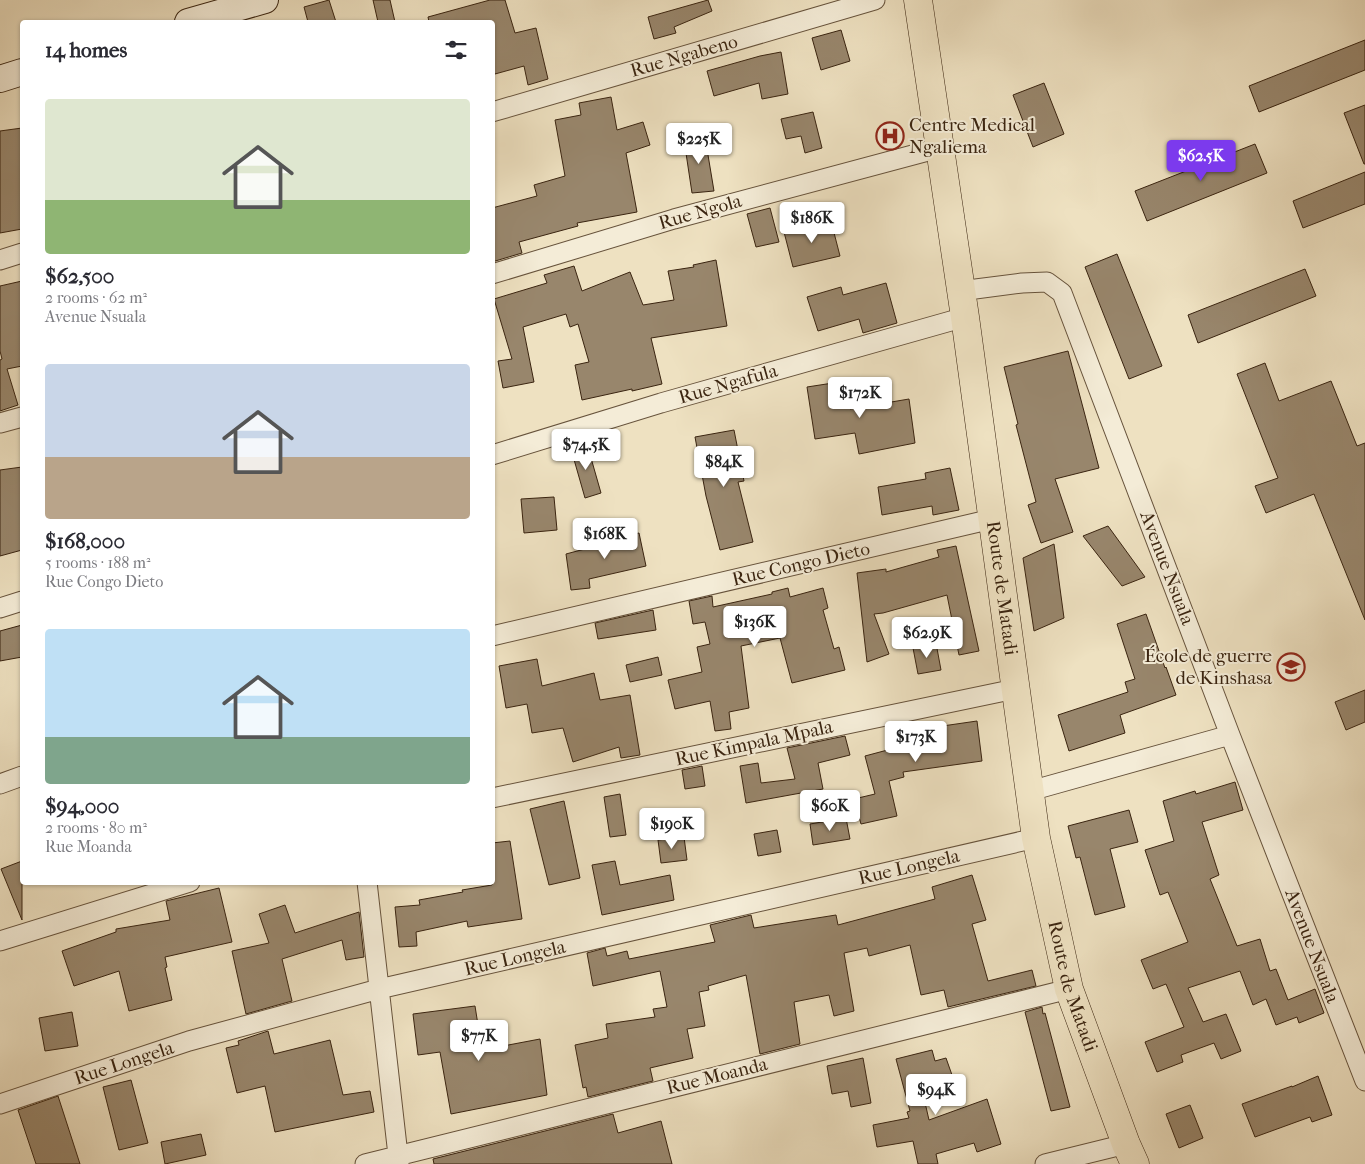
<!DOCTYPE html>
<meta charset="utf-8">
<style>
:root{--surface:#fff;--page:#f2f2f3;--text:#2b2b33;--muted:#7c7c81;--accent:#7c3aed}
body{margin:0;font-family:"IM FELL French Canon",serif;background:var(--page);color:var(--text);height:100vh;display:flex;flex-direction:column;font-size:19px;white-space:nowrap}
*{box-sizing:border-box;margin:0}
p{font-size:16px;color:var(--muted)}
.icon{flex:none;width:28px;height:28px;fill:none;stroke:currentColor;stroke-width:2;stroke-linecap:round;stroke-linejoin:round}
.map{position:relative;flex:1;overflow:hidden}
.panel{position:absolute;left:20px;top:20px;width:475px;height:865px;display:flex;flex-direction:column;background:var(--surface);border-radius:5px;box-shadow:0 1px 4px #0004}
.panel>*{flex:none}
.price{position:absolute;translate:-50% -42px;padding:0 11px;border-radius:5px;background:#fff;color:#222;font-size:16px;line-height:32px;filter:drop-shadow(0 1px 2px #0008)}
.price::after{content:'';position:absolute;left:50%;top:30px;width:15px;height:11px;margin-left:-8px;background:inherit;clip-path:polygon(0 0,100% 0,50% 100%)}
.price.on{background:var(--accent);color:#fff}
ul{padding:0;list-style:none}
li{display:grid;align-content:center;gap:10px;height:265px;padding:0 25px}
li span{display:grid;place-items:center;height:155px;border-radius:5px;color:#555}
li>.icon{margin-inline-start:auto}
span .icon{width:90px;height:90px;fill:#fffc;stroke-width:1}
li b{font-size:21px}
h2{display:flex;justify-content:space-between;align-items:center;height:60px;padding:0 25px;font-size:21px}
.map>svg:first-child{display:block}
.building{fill:#98866c;stroke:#3a2410}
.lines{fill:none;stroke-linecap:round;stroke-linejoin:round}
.minor-casing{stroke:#67533c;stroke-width:21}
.secondary-casing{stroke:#3a2410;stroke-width:28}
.primary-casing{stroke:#3a2410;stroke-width:29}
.minor{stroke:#f4ecd7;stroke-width:19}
.secondary{stroke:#f4ecd7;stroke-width:26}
.primary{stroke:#eee1c1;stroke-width:28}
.labels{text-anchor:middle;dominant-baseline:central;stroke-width:4;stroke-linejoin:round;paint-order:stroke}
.street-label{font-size:19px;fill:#3a2410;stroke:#f4ecd7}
.poi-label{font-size:19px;fill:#3a2410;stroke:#f4ecd7;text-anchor:start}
</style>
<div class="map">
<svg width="1365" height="1164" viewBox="0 0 1365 1164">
<rect width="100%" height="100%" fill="#eee1c1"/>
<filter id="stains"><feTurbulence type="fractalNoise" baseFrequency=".004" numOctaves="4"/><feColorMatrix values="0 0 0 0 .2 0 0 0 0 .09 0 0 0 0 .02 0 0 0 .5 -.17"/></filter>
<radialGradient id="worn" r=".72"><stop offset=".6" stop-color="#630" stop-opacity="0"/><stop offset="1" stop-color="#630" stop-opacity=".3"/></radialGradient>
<!-- building -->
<path class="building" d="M329,0L336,22H308L304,7Z
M373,0H390L395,22H378Z
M490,0H505L515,33L536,28L548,79L528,85L524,66L495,74L492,65V22H429L428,17Z
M708,0L712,11L674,27L676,33L654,39L648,17Z
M841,30L850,61L821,70L812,38Z
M1365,40V70L1259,112L1249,86Z
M781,52L788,94L762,99L759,83L714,96L707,71L760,56Z
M1044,83L1064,134L1033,147L1013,95Z
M611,97L617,130L643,122L650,145L626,153L637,212L577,223L578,226L519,242L522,253L492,262V208L537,196L534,185L565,176L555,120L581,115L579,103Z
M1365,105V164H1364L1344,113Z
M813,112L822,148L805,153L801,136L786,139L781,119Z
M22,128V229L0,233V131Z
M705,137L714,191L692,193L684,140Z
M1255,144L1267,173L1147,221L1135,191Z
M1365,172V204L1303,228L1293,201Z
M770,208L779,242L756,247L747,214Z
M831,221L840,256L793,267L784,232Z
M1117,254L1162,366L1129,379L1085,267Z
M716,260L727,326L651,338L662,384L632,391V389L582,400L575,365L589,362L578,324L570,327L566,314L523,327L534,382L503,388L498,361L512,359L494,299L547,283L544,275L574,266L582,291L630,272L643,305L674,300L668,271L694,267L693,265Z
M1305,269L1316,296L1198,343L1188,315Z
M22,281V366L7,369L18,405L0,411V360L2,359L0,351V286Z
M886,283L897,323L863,333L859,319L818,331L807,297L841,287L843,295Z
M1068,351L1099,468L1055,479L1073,532L1041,543L1028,505L1036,502L1016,425L1018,424L1004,367Z
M1265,363L1279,401L1331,381L1357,446L1365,443V620L1314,494L1266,513L1255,486L1278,478L1237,374Z
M846,381L850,409L909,399L915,443L859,454L855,433L815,439L807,387Z
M734,430L744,481L738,482L753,542L720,550L706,496L695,437Z
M587,444L601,493L585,498L571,449Z
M22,467V550L0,556V470Z
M950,468L959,510L933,515L932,506L882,515L878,487L926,479L925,473Z
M554,497L557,530L524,533L521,499Z
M1108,526L1145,577L1122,586L1083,536Z
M639,533L646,566L589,579L590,588L571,590L566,554L611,542V539Z
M1054,544L1064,618L1034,631L1023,558Z
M956,546L979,651L959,655L947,595L883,613L874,614L889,654L867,662L857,573L886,569V572L939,557L937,550Z
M788,588L790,597L823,588L828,608L823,610L834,649L839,647L845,670L792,683L780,638L741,646L749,708L729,712L731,729L715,731L710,701L675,709L668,680L702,672L697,647L710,644L705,622L693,624L689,601L712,596L713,607L772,594V592Z
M653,610L656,630L598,639L595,623Z
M1146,614L1165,668L1166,667L1176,695L1120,715L1125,733L1069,751L1058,715L1128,692L1125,682L1135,679L1117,624Z
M22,625V657L0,661V631Z
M936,643L941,670L918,674L913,648Z
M658,657L662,675L630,682L626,665Z
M537,659L542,686L594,673L600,700L630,695L640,755L621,758L619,747L573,762L563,728L532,733L527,704L506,708L499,666Z
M1365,690V722L1346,730L1335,702Z
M977,721L982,761L903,772L904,777L889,781L897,816L861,824L854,799L875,794L865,756L910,744L908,731Z
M845,736L850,755L818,763L823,789L746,803L740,766L758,763L761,783L795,779L787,748Z
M702,766L705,786L685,789L682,770Z
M1235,782L1243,810L1202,822L1219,875L1210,879L1237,946L1260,939L1270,971L1276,969L1288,1000L1315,989L1324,1013L1299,1023L1297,1017L1276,1025L1266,999L1253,1005L1240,971L1188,988L1203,1022L1226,1014L1241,1051L1221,1059L1214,1043L1181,1055L1183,1062L1157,1072L1145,1042L1184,1027L1166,984L1153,989L1141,960L1188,942L1168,892L1160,895L1145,850L1174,841L1163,801L1195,791L1196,794Z
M620,794L626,835L610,837L604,797Z
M564,801L580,878L549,885L530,809Z
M1129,810L1138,842L1110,849L1125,907L1095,915L1080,857L1076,858L1068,826Z
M846,818L850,839L813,845L810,824Z
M777,830L781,852L758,856L754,834Z
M684,837L687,860L661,863L658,840Z
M510,841L522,919L468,927L467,921L416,932L417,946L399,947L395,907L420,905L419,900L463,892L462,890L492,885V843Z
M22,861V920L1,869Z
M615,861L620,885L670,875L674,900L602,915L592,865Z
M972,875L986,920L972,924L988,981L1032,970L1036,986L948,1007L944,990L921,995L910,945L869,956L867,948L844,953L854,1011L834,1016L829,995L794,1002L800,1044L760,1054L746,975L708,986L709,990L699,992L705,1026L687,1029L693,1058L650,1068L653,1081L588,1097L586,1087L583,1088L575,1045L608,1038L606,1024L655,1017L653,1009L667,1007L660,971L593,986L587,953L605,948L607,956L627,951L629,959L715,942L710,925L751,915L754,928L836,915L838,925L935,899L932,887Z
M219,888L232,942L165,957L167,967L165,968L172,1000L129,1011L119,971L74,986L62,951L116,932V929L170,920L166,901Z
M285,905L295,933L359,912L364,957L346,960L342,940L282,959L292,1001L246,1014L232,951L269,943L259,914Z
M475,1006L482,1050L540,1039L547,1095L451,1114L440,1052L418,1055L413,1014Z
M1042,1007L1043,1014L1045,1013L1070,1107L1051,1111L1025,1012Z
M72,1012L78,1046L45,1051L39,1018Z
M268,1031L274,1054L330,1040L343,1095L370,1091L374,1112L275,1132L265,1086L237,1093L226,1048L239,1045L238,1041Z
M932,1050L935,1061L946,1058L952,1075L921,1085L929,1120L987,1099L1001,1144L977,1152L974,1143L936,1154L938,1164H918L913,1141L877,1147L873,1125L909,1118L907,1112L910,1111L896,1059Z
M863,1058L871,1103L851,1107L848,1091L832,1094L827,1066Z
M1318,1076L1332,1115L1312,1122L1310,1117L1255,1137L1242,1104L1292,1086V1087Z
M131,1080L148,1143L119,1150L103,1087Z
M58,1096L80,1164H36L18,1110Z
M1190,1105L1203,1138L1179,1148L1166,1114Z
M613,1114L618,1133L661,1121L672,1164H434L433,1159Z
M201,1134L206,1155L165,1164L161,1142Z"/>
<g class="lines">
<!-- minor casing -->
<g class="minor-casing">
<path id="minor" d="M492,112L875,0
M0,260L22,253
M492,274L674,219L939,148
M960,291L1022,283L1047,282L1062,293L1230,735L1365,1081
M0,423L22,417
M492,455L661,403L965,317
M0,608L22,601
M492,636L992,519
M0,784L22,776
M1030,791L1230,735
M492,798L1015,689
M367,882L399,1164
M0,941L190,882
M0,1104L189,1041L379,989L1036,838
M365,1164L1069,989
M1045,1164L1126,1144"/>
</g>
<!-- secondary casing -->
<g class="secondary-casing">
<path id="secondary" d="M188,22L265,0
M0,79L22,72"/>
</g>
<!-- primary casing -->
<g class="primary-casing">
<g id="primary">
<path id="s1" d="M918,0L965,317L1036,838L1069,989L1126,1144L1135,1164"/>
</g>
</g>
<!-- minor -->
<use href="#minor" class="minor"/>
<!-- secondary -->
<use href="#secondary" class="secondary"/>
<!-- primary -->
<use href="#primary" class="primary"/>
</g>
<!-- icons -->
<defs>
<g id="hospital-ring" transform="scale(1.4375)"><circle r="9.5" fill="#f4ecd7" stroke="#8f2418" stroke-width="1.5"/><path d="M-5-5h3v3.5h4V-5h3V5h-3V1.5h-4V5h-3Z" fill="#8f2418"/></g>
<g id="university-ring" transform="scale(1.4375)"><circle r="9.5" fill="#f4ecd7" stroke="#8f2418" stroke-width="1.5"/><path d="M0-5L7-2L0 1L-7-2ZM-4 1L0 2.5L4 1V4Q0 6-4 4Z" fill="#8f2418"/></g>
</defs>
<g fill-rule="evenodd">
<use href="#hospital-ring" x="890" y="136"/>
<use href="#university-ring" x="1291" y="667"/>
</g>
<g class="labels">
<!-- street labels -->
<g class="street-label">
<text transform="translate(684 56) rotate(-16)">Rue Ngabeno</text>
<text transform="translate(700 212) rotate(-16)">Rue Ngola</text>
<text transform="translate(728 384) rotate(-16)">Rue Ngafula</text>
<text transform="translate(801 564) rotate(-13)">Rue Congo Dieto</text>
<text transform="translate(1167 568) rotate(69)">Avenue Nsuala</text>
<text stroke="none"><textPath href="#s1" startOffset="594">Route de Matadi</textPath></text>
<text transform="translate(754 743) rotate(-12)">Rue Kimpala Mpala</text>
<text transform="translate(909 867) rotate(-13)">Rue Longela</text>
<text transform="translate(1312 946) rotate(69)">Avenue Nsuala</text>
<text transform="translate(515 958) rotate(-13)">Rue Longela</text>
<text stroke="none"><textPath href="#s1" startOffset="999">Route de Matadi</textPath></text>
<text transform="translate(124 1063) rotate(-18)">Rue Longela</text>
<text transform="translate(717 1076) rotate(-14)">Rue Moanda</text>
</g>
<!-- poi labels -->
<g class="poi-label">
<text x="909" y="125">Centre Medical<tspan x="909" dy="22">Ngaliema</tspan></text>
<text x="1272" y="656" text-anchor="end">École de guerre<tspan x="1272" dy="22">de Kinshasa</tspan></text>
</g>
</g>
<rect width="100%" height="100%" filter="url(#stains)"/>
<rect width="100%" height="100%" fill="url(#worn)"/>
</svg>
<b class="price" style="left:699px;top:165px">$225K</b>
<b class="price on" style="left:1201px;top:182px">$62.5K</b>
<b class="price" style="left:812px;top:244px">$186K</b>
<b class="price" style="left:860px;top:419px">$172K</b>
<b class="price" style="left:586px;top:471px">$74.5K</b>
<b class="price" style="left:724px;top:488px">$84K</b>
<b class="price" style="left:605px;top:560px">$168K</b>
<b class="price" style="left:755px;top:648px">$136K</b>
<b class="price" style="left:927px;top:659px">$62.9K</b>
<b class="price" style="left:916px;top:763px">$173K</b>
<b class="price" style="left:830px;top:832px">$60K</b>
<b class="price" style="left:672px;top:850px">$190K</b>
<b class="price" style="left:479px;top:1062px">$77K</b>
<b class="price" style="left:936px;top:1116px">$94K</b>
<section class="panel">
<h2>14 homes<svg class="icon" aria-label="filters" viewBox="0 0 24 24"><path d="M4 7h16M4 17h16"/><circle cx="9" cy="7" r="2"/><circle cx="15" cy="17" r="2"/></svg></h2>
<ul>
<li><span style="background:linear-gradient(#dfe7d0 65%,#8fb573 0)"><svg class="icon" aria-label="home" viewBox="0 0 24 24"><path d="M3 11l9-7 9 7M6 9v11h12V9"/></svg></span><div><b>$62,500</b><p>2 rooms · 62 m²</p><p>Avenue Nsuala</p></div></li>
<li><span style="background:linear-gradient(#c9d6e8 60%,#b9a48a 0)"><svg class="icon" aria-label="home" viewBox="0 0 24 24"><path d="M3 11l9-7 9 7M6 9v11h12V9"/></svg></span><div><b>$168,000</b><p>5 rooms · 188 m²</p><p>Rue Congo Dieto</p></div></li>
<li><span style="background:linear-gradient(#bfe0f5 70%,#7fa58c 0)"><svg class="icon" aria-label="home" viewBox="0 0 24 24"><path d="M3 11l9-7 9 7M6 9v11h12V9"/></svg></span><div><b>$94,000</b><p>2 rooms · 80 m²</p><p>Rue Moanda</p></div></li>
</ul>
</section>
</div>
